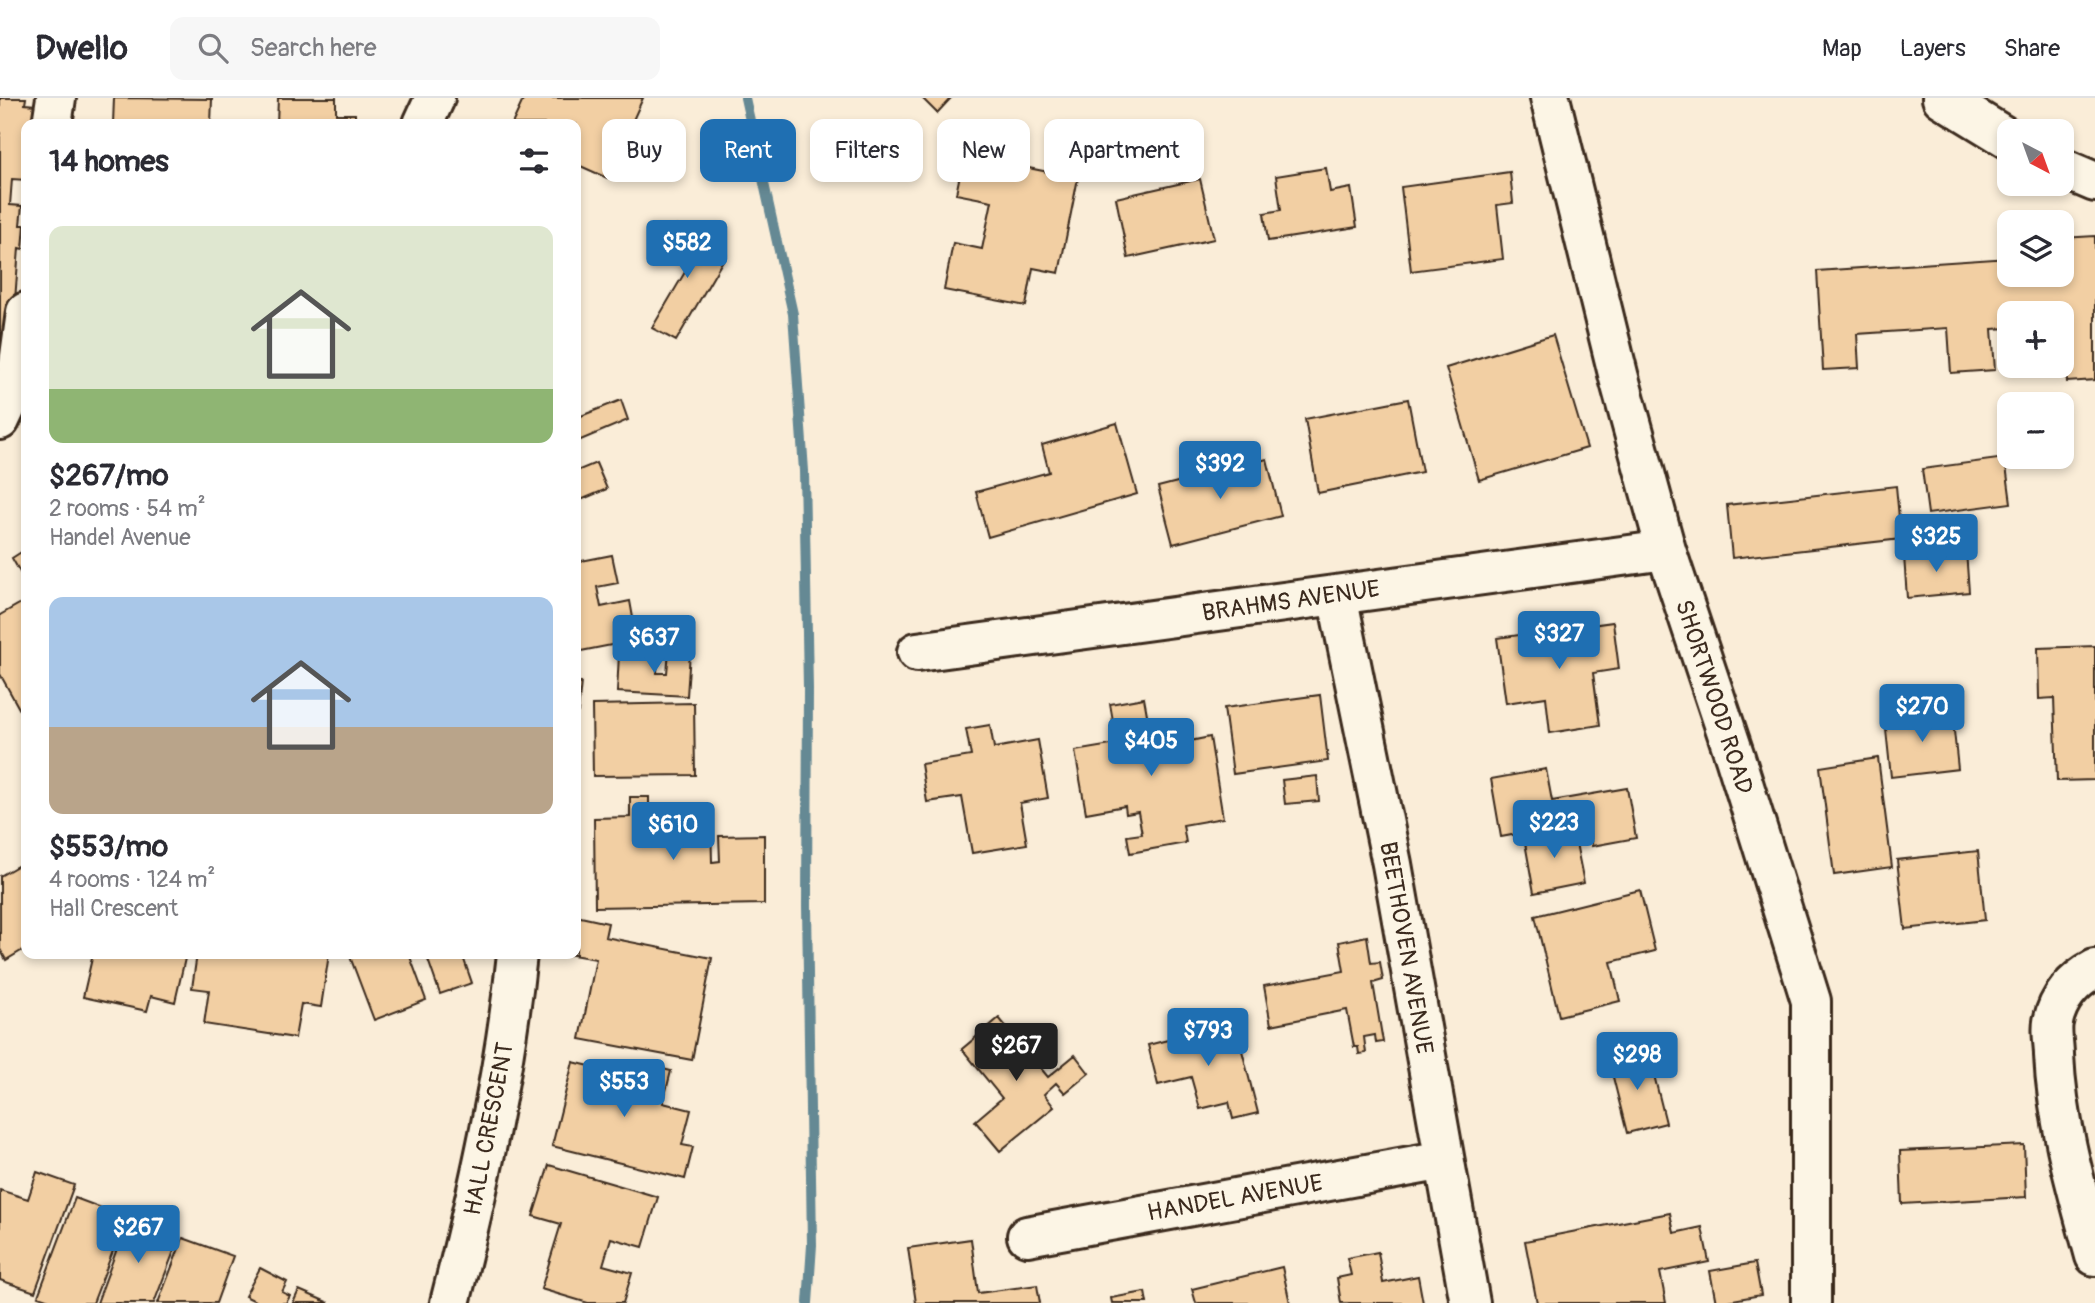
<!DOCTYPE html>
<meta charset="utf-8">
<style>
:root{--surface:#fff;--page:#f7f7f7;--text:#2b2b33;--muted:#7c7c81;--line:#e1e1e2;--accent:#1f6fb2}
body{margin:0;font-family:Pangolin,sans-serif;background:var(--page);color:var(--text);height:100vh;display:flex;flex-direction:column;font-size:26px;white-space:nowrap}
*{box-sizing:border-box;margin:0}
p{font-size:23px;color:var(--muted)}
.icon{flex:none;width:38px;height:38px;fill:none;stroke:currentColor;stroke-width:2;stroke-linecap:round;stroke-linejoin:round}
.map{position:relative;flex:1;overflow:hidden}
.drawer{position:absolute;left:21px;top:21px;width:560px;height:840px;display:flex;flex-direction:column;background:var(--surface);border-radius:14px;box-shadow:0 4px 10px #0003}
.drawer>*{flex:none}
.guide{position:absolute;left:602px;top:21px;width:665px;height:63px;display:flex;gap:14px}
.needle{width:46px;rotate:139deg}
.buttons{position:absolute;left:1997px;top:21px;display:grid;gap:14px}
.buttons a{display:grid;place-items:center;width:77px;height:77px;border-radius:14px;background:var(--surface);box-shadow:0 4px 10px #0003;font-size:35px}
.price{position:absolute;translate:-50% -60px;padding:0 16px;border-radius:7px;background:var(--accent);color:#fff;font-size:23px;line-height:46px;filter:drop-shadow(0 2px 4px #0008)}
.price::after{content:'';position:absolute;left:50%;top:42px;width:21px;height:16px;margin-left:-10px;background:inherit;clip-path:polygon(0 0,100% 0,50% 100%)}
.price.active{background:#222;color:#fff}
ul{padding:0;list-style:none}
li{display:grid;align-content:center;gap:14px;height:371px;padding:0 28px}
li span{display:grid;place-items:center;height:217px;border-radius:14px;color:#555}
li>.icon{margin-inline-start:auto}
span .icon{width:126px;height:126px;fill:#fffc;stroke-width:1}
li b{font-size:30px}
h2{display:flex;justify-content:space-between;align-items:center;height:84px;padding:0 28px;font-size:30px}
.pill{padding:0 24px;border-radius:14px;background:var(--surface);box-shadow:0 4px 10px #0003;font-size:24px;line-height:63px}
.pill.active{background:var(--accent);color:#fff}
header{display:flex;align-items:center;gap:42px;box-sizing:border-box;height:98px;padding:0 35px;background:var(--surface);border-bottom:2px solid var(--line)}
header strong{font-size:33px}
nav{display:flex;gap:38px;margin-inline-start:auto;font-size:24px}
.search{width:490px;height:63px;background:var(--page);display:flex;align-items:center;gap:18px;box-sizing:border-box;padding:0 24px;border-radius:14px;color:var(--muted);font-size:26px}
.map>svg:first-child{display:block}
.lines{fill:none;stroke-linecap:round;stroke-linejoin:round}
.stream{stroke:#658994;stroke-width:10}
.building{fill:#f2cfa3;stroke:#3b2a1e;stroke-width:2}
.minor-casing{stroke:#3b2a1e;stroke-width:44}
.minor{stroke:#fcf5e5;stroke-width:38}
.labels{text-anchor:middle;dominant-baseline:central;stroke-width:5;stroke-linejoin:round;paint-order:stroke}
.street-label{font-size:24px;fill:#3b2a1e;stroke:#fcf5e5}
</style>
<header>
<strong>Dwello</strong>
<div class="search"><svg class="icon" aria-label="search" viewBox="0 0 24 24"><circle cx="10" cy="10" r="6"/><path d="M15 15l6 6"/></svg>Search here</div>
<nav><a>Map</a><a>Layers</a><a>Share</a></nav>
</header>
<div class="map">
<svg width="2095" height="1205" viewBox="0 0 2095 1205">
<rect width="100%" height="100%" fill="#faedd8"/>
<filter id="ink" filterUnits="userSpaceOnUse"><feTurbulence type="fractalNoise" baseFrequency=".0143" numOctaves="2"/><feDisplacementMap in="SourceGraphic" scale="14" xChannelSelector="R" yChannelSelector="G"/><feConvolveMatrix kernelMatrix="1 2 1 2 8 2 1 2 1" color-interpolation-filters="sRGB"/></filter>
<g filter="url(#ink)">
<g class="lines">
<!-- stream -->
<path class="stream" d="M745,0L793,216L804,373L808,590L807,808L812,1147L808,1205"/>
</g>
<!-- building -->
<path class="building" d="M0,0H26L25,6L46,8L44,26H26V54L24,65H26V82L12,81L10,107L22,108L20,127H25L23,151L19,150L11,255L0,254Z
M114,0L212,1L211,26H113Z
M278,0H336V16H355V26H277Z
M524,0H643L607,80L576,66V26H512Z
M922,0H951L937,15Z
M964,57L1078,80L1059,175L1033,170L1026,208L944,192L953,145L982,151L992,103L956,96Z
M1326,70L1330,94L1351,90L1357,129L1268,143L1264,115L1281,112L1276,78Z
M1510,74L1513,105L1497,107L1503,161L1411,173L1401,89Z
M1200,81L1214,141L1128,160L1116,100Z
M677,128L726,157L676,243L652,230L688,169L662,155Z
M2095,138V282L2067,284L2062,215H2009V230L1992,231L1995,272L1951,275L1948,230L1857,236L1859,270L1823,272L1817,173L2009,160V177H2062V140Z
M1553,237L1587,350L1479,382L1446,270Z
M1408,301L1422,374L1318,395L1305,321Z
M621,302L628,322L576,344V320Z
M1117,325L1137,396L988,439L976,394L1049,374L1042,347Z
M2005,360L2011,405L1928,416L1922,371Z
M1267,361L1281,418L1173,446L1158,389Z
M596,365L607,391L576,404V370L577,373Z
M1896,388L1901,441L1732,460L1727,407Z
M26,451V485L12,460Z
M1966,453L1969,494L1907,500L1904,458Z
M612,457L618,485L597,489L601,509L630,503L637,542L576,554V464Z
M23,504L26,511V611L21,614L0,576V517Z
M1613,524L1619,571L1593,575L1600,627L1550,635L1546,599L1506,605L1497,540Z
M2095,548V682L2057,683L2054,600L2039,601L2038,550Z
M669,553L690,554L687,598L617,594L619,556L658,558L657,575H667Z
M576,584H581L578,614H576Z
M1320,597L1328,663L1233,676L1224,610Z
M1144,600L1150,633L1182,627L1185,644L1210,639L1223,720L1183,727L1186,745L1130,755L1127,738L1142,736L1138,714L1126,716L1125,708L1086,715L1075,653L1117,646L1110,606Z
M694,605L695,677L593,678L592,607Z
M1952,614L1958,671L1891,679L1885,622Z
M990,627L994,650L1038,642L1048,700L1020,705L1027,746L972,755L962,699L927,704L921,666L971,658L966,631Z
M1878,660L1892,769L1834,777L1820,669Z
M1546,671L1552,703L1627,690L1636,740L1592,748L1587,723L1501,739L1491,681Z
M1317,678L1319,703L1285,706L1282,682Z
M630,699H649V715L698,714V725H711L712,764L720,763L719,738L764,737V806L595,809L594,720L630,719Z
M1573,730L1584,785L1534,795L1524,739Z
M1978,753L1985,822L1905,831L1897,762Z
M26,763V850L6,862L0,851V778Z
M1640,792L1655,853L1611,864L1620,903L1559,918L1535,818Z
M576,818L608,825L605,839L712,860L692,962L580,941L596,861L567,856H576Z
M1367,838L1371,865L1380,864L1383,882L1373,885L1383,944L1376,945L1375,937L1364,939L1366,955L1359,956L1358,949H1354L1347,912L1271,927L1264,888L1344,873L1339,844Z
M93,856H186L175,904L151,898L147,913L83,899Z
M197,856H329L321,909L301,906L295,940L204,926L209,892L192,890Z
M349,856H409L426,902L374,922Z
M426,856H462L472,885L440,896Z
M999,920L1048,979L1075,957L1089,975L1065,995L1056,985L1044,996L1054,1009L1000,1053L975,1023L1002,1000L962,951Z
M1235,925L1258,1015L1233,1021L1229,1004L1200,1011L1191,979L1158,987L1148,947Z
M1648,953L1666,1025L1627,1035L1609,963Z
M573,964L632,978L635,964L671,973L663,1005L691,1012L682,1047L693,1049L685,1081L552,1048Z
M2024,1047L2026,1099L1902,1106L1900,1053Z
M549,1067L658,1099L643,1149L611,1140L603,1167L632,1175L623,1205H588L541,1191L561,1126L533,1118Z
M37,1074L74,1087L35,1194L0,1182V1092L28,1101Z
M75,1100L126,1119L93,1205H58L38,1198Z
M1670,1115L1674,1135L1702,1129L1709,1164L1660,1174L1666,1205H1537L1525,1143Z
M128,1121L179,1140L154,1205H97Z
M183,1140L233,1158L216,1205H158Z
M971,1141L978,1195L1037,1187L1040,1205H916L908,1150Z
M1378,1154L1383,1185L1418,1178L1423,1205H1341L1337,1180L1351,1177L1347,1160Z
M1755,1165L1761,1197L1716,1205L1710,1173Z
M1282,1169L1290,1205H1196L1192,1191Z
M260,1170L287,1184L282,1194L290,1198L286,1205H259L245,1198Z
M299,1192L329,1205H293Z
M1145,1194L1147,1205H1112L1111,1200Z"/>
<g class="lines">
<!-- minor casing -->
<g class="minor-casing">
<path id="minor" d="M1550,0L1619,280L1666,452L1735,659L1811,903V1205
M1942,0L2009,41
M52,26L56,0
M423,26L435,0
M2062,70L2095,84
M0,322L16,288L26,214
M1337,497L1392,766L1470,1205
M917,554L1666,452
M2095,871C2074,882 2058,900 2053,924C2051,934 2054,946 2054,957C2057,1025 2077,1092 2095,1158
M1027,1138L1444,1062
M450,1205C479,1090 505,974 517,856"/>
</g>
<!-- minor -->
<use href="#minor" class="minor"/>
</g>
</g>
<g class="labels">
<!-- street labels -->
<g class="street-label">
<text transform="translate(1291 503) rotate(-8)">BRAHMS AVENUE</text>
<text transform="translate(1714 599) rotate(72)">SHORTWOOD ROAD</text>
<text transform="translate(1406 850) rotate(80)">BEETHOVEN AVENUE</text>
<text transform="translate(489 1031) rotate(-79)">HALL CRESCENT</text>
<text transform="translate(1235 1100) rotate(-10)">HANDEL AVENUE</text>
</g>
</g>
</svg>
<div class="buttons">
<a><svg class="needle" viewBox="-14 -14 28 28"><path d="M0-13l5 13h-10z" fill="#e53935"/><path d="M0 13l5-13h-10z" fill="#7c7c81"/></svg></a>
<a><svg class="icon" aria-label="layers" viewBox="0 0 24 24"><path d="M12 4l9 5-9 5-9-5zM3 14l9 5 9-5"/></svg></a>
<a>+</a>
<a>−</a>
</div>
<b class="price" style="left:687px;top:182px">$582</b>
<b class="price" style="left:1220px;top:403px">$392</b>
<b class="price" style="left:1936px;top:476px">$325</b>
<b class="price" style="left:1559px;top:573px">$327</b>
<b class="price" style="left:654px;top:577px">$637</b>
<b class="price" style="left:1922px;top:646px">$270</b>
<b class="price" style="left:1151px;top:680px">$405</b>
<b class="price" style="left:1554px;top:762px">$223</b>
<b class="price" style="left:673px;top:764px">$610</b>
<b class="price" style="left:1208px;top:970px">$793</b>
<b class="price active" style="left:1016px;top:985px">$267</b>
<b class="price" style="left:1637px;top:994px">$298</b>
<b class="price" style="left:624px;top:1021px">$553</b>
<b class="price" style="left:138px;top:1167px">$267</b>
<div class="guide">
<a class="pill">Buy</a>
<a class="pill active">Rent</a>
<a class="pill">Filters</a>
<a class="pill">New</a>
<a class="pill">Apartment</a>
</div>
<section class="drawer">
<h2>14 homes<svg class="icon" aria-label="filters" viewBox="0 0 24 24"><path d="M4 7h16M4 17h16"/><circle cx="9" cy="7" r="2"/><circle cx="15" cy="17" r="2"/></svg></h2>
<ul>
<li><span style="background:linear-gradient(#dfe7d0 75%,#8fb573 0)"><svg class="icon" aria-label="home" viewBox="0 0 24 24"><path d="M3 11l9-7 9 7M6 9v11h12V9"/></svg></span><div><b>$267/mo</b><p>2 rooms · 54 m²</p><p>Handel Avenue</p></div></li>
<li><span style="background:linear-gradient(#a9c7e8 60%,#b9a48a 0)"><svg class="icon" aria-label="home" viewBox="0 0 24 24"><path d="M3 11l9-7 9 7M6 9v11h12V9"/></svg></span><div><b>$553/mo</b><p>4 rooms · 124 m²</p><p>Hall Crescent</p></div></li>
</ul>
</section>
</div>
